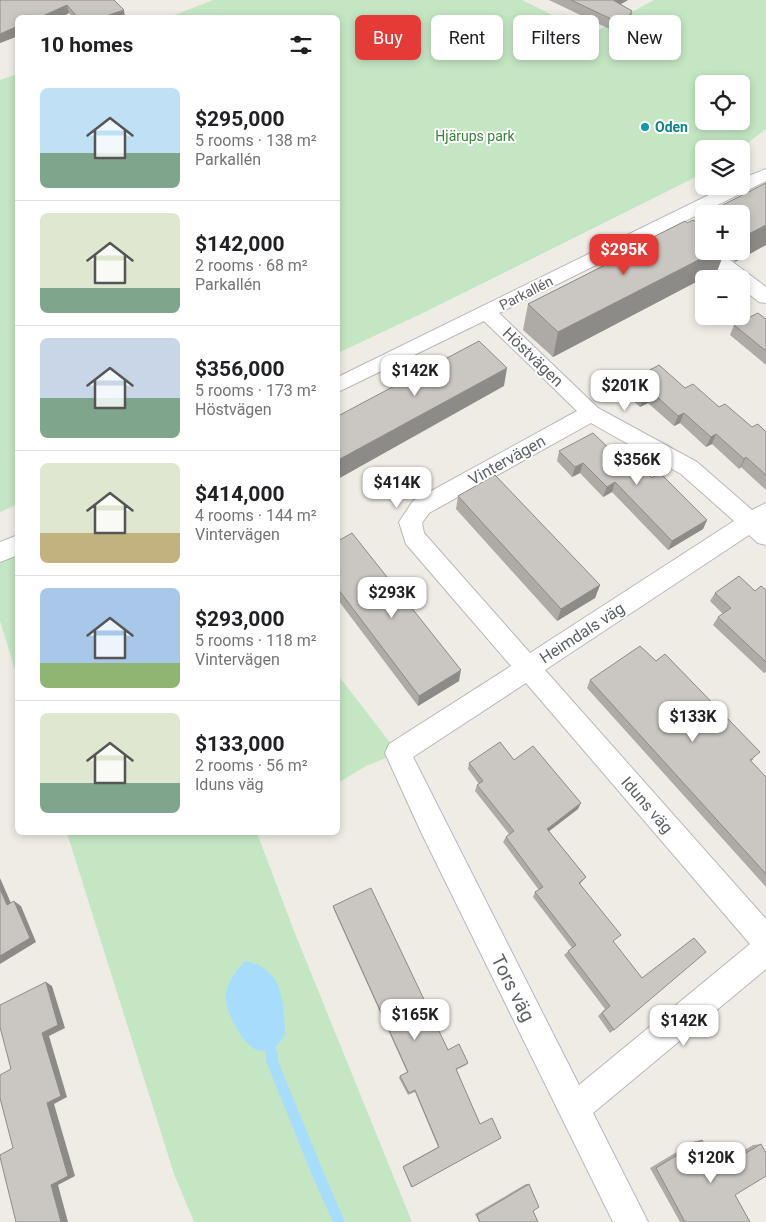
<!DOCTYPE html>
<meta charset="utf-8">
<style>
:root{--surface:#fff;--page:#f2f2f2;--text:#202124;--muted:#757577;--line:#e0e0e0;--accent:#e53b36}
body{margin:0;font-family:Roboto,sans-serif;background:var(--page);color:var(--text);height:100vh;display:flex;flex-direction:column;font-size:19px;white-space:nowrap}
*{box-sizing:border-box;margin:0}
p{font-size:16px;color:var(--muted)}
.icon{flex:none;width:28px;height:28px;fill:none;stroke:currentColor;stroke-width:2;stroke-linecap:round;stroke-linejoin:round}
.map{position:relative;flex:1;overflow:hidden}
.drawer{position:absolute;left:15px;top:15px;width:325px;height:820px;display:flex;flex-direction:column;background:var(--surface);border-radius:8px;box-shadow:0 2px 8px #0003}
.drawer>*{flex:none}
.banner{position:absolute;left:355px;top:15px;width:335px;height:45px;display:flex;gap:10px}
.fabs{position:absolute;left:695px;top:75px;display:grid;gap:10px}
.fabs a{display:grid;place-items:center;width:55px;height:55px;border-radius:8px;background:var(--surface);box-shadow:0 2px 8px #0003;font-size:25px}
.price{position:absolute;translate:-50% -42px;padding:0 11px;border-radius:10px;background:#fff;color:#222;font-size:16px;line-height:32px;filter:drop-shadow(0 1px 2px #0008)}
.price::after{content:'';position:absolute;left:50%;top:30px;width:15px;height:11px;margin-left:-8px;background:inherit;clip-path:polygon(0 0,100% 0,50% 100%)}
.price.active{background:var(--accent);color:#fff}
ul{padding:0;list-style:none}
li{display:flex;align-items:center;gap:15px;height:125px;padding:0 25px}
li+li{border-top:1px solid var(--line)}
li span{display:grid;place-items:center;flex:none;width:140px;height:100px;border-radius:8px;color:#555}
li>.icon{margin-inline-start:auto}
span .icon{width:60px;height:60px;fill:#fffc;stroke-width:1}
li b{font-size:21px}
h2{display:flex;justify-content:space-between;align-items:center;height:60px;padding:0 25px;font-size:21px}
.pill{padding:0 18px;border-radius:8px;background:var(--surface);box-shadow:0 2px 8px #0003;font-size:18px;line-height:45px}
.pill.active{background:var(--accent);color:#fff}
.map>svg:first-child{display:block}
.green{fill:#c4e6c3;fill-rule:evenodd}
.water{fill:#a8dcfd}
.lines{fill:none;stroke-linecap:round;stroke-linejoin:round}
.stream{fill:#a8dcfd;fill-rule:evenodd}
.minor-casing{stroke:#b6b8bc;stroke-width:2}
.minor{fill:#fff;fill-rule:evenodd}
.wall{fill:#aeaba7}
.shaded-wall{fill:#8d8b88}
.building{fill:#cac7c2;stroke:#8d8b88}
.culture-dot{fill:#0f9aa8;stroke:#fff;stroke-width:2}
.labels{text-anchor:middle;dominant-baseline:central;stroke-width:4;stroke-linejoin:round;paint-order:stroke}
.far-culture-label{font-size:14px;font-weight:bold;fill:#0d838f;stroke:#fff;text-anchor:start}
.far-park-label{font-size:14px;fill:#378337;stroke:#fff}
.far-street-label{font-size:14px;fill:#5d6165;stroke:#fff}
.street-label{font-size:16px;fill:#5d6165;stroke:#fff}
.near-street-label{font-size:19px;fill:#5d6165;stroke:#fff}
</style>
<div class="map">
<svg width="766" height="1222" viewBox="0 0 766 1222">
<rect width="100%" height="100%" fill="#efece5"/>
<!-- green -->
<path class="green" d="M213,0H522L591,34L654,0H766V129L740,149H704V172L688,181L425,312L338,353V18H167ZM704,84H741V121H704Z
M17,74L18,504L0,512V80Z
M17,549V676L0,621V556Z
M338,675L398,753L366,766L338,783Z
M67,833H257L294,931L412,1222H194L174,1174Z"/>
<!-- water -->
<path class="water" d="M245,961C284,968 284,1003 285,1035L272,1052C266,1051 257,1051 253,1048C246,1044 240,1034 236,1027C220,1000 223,984 245,961Z"/>
<g class="lines">
<!-- stream -->
<path class="stream" d="M272,1046L276,1048L278,1052V1061L325,1176L345,1222H333L314,1180L266,1061V1052L268,1048Z"/>
<!-- minor casing -->
<g class="minor-casing">
<path id="minor" d="M766,169V181L499,313L598,408L697,462L752,510L766,503V545L758,543L749,535L545,670L766,919V969L593,1113L648,1222H613L421,832L385,753L389,744L511,666L406,544L399,522L413,501L577,411L484,321L338,392V377L727,186H741V179ZM591,423L681,474L734,521L530,653L424,533L422,523L429,513ZM526,683L750,944L579,1085L413,757Z
M704,246V251H718L766,287V303L759,302L741,288V279H730L700,255L697,251L700,247Z
M18,535V555L0,562V542Z"/>
</g>
<!-- minor -->
<use href="#minor" class="minor"/>
</g>
<!-- wall -->
<path class="wall" d="M0,0H114L125,18H73L69,13L60,18H18V36L0,43Z
M549,0H628L620,4L632,11L630,21L622,35Z
M766,183V245L735,262L724,253L717,271L553,357L523,330L528,304L611,262L612,258L704,251H741V214H710L711,211Z
M766,319V365L730,335L734,325Z
M628,382L685,388L719,407L752,427L766,432V490L741,467L739,469L712,444L706,447L680,423L674,426L648,403L640,407L624,392Z
M559,451L617,456L652,478L707,520L703,529L668,550L612,492L603,497L580,473L572,477L557,461Z
M458,496L600,585L595,598L557,621L456,509Z
M338,541L459,681L418,706L338,600Z
M766,590V672L764,673L713,625L718,617L723,614L710,601L715,593Z
M590,680L754,759L751,761L766,777V887L587,688Z
M514,760L578,809L549,831L586,877L580,884L613,941L614,1030L610,1033L598,1016L605,1009L564,955L572,948L533,897L535,892L539,890L503,842L506,837L509,834L475,791L477,785L479,784L468,769L469,763Z
M333,906L448,1050L468,1063L466,1065L456,1070L480,1124L411,1187L403,1166L438,1147L415,1092L408,1095L399,1078L400,1076L407,1072L334,910Z
M702,1140L717,1167L753,1145L761,1144L735,1195L750,1222H680L650,1168L695,1141Z
M526,1184H529L533,1211L538,1222H479L475,1214Z"/>
<!-- shaded-wall -->
<path class="shaded-wall" d="M613,0H628L611,10Z
M67,5L69,13L60,18H38Z
M124,10L125,18H100Z
M632,11L630,21L622,35L624,25Z
M18,26V36L0,43V34Z
M766,225V245L735,262L739,251H741V246L745,236Z
M716,251H725L717,271L553,357L558,332Z
M507,368L504,386L338,479V460Z
M652,392L648,403L640,407L644,397Z
M684,413L680,423L674,426L678,416Z
M716,434L712,444L706,447L711,437Z
M746,457L741,467L739,469L744,459Z
M583,463L580,473L572,477L575,467Z
M615,482L612,492L603,497L607,487Z
M707,520L703,529L668,550L672,541Z
M600,585L595,598L557,621L561,609Z
M461,670L459,681L418,706L419,696Z
M581,803L578,809L544,835L547,829Z
M0,878L14,910L7,905L0,889Z
M14,901L21,906L36,942L0,964V956Z
M46,982L52,986L65,1028L49,1036L67,1097L54,1104L75,1176L58,1185L68,1222H61L51,1185L47,1103L42,1033Z"/>
<!-- building -->
<path class="building" d="M0,0H114L124,10L100,18H78L67,5L38,18H18V26L0,34Z
M571,0H613L632,11L624,25Z
M766,183V225L745,236L741,233V214H714L711,211Z
M693,220L704,228V251H716L558,332L528,304L615,260L612,258L685,221L687,223Z
M758,313L766,319V351L734,325Z
M479,341L507,368L338,460V416Z
M659,365L685,388L693,384L719,407L725,404L752,427L758,424L766,432V475L746,457L744,459L716,434L711,437L684,413L678,416L652,392L644,397L628,382Z
M593,433L617,456L625,451L652,478L660,473L707,520L672,541L615,482L607,487L583,463L575,467L559,451Z
M495,475L600,585L561,609L458,496Z
M352,533L461,670L419,696L338,589V541Z
M739,576L755,591L761,586L766,590V662L718,617L731,608L715,593Z
M640,646L656,661L665,654L760,752L750,760L766,777V874L590,680Z
M500,742L514,760L533,746L581,803L547,829L586,877L579,883L621,935L613,941L642,978L694,938L706,952L614,1030L602,1013L610,1006L568,951L576,945L535,892L543,887L506,837L514,831L477,785L483,781L469,763Z
M371,888L448,1050L459,1044L468,1063L456,1069L480,1124L492,1118L501,1138L412,1187L403,1167L439,1147L415,1090L409,1093L400,1076L408,1072L333,906Z
M0,889L7,905L14,901L30,938L0,956Z
M46,982L58,1025L42,1033L61,1096L47,1103L68,1176L51,1185L61,1222H16L0,1157V1155L13,1148L0,1098V1075L11,1069L0,1027V1005Z
M702,1140L718,1170L761,1144L766,1153V1176L735,1195L750,1222H685L656,1168Z
M529,1184L539,1207L533,1211L538,1222H480L477,1215Z"/>
<!-- markers -->
<circle class="culture-dot" cx="645" cy="127" r="5"/>
<g class="labels">
<!-- far-culture labels -->
<g class="far-culture-label">
<text x="655" y="127">Oden</text>
</g>
<!-- far-park labels -->
<g class="far-park-label">
<text x="475" y="136">Hjärups park</text>
</g>
<!-- far-street labels -->
<g class="far-street-label">
<text transform="translate(526 293) rotate(-27)">Parkallén</text>
</g>
<!-- street labels -->
<g class="street-label">
<text transform="translate(533 357) rotate(44)">Höstvägen</text>
<text transform="translate(507 460) rotate(-29)">Vintervägen</text>
<text transform="translate(582 633) rotate(-33)">Heimdals väg</text>
<text transform="translate(647 805) rotate(49)">Iduns väg</text>
</g>
<!-- near-street labels -->
<g class="near-street-label">
<text transform="translate(513 988) rotate(63)">Tors väg</text>
</g>
</g>
</svg>
<div class="fabs">
<a><svg class="icon" aria-label="locate" viewBox="0 0 24 24"><circle cx="12" cy="12" r="6"/><path d="M12 2v4M12 18v4M2 12h4M18 12h4"/></svg></a>
<a><svg class="icon" aria-label="layers" viewBox="0 0 24 24"><path d="M12 4l9 5-9 5-9-5zM3 14l9 5 9-5"/></svg></a>
<a>+</a>
<a>−</a>
</div>
<b class="price active" style="left:624px;top:276px">$295K</b>
<b class="price" style="left:415px;top:397px">$142K</b>
<b class="price" style="left:625px;top:412px">$201K</b>
<b class="price" style="left:637px;top:486px">$356K</b>
<b class="price" style="left:397px;top:509px">$414K</b>
<b class="price" style="left:392px;top:619px">$293K</b>
<b class="price" style="left:693px;top:743px">$133K</b>
<b class="price" style="left:415px;top:1041px">$165K</b>
<b class="price" style="left:684px;top:1047px">$142K</b>
<b class="price" style="left:711px;top:1184px">$120K</b>
<div class="banner">
<a class="pill active">Buy</a>
<a class="pill">Rent</a>
<a class="pill">Filters</a>
<a class="pill">New</a>
</div>
<section class="drawer">
<h2>10 homes<svg class="icon" aria-label="filters" viewBox="0 0 24 24"><path d="M4 7h16M4 17h16"/><circle cx="9" cy="7" r="2"/><circle cx="15" cy="17" r="2"/></svg></h2>
<ul>
<li><span style="background:linear-gradient(#bfe0f5 65%,#7fa58c 0)"><svg class="icon" aria-label="home" viewBox="0 0 24 24"><path d="M3 11l9-7 9 7M6 9v11h12V9"/></svg></span><div><b>$295,000</b><p>5 rooms · 138 m²</p><p>Parkallén</p></div></li>
<li><span style="background:linear-gradient(#dfe7d0 75%,#7fa58c 0)"><svg class="icon" aria-label="home" viewBox="0 0 24 24"><path d="M3 11l9-7 9 7M6 9v11h12V9"/></svg></span><div><b>$142,000</b><p>2 rooms · 68 m²</p><p>Parkallén</p></div></li>
<li><span style="background:linear-gradient(#c9d6e8 60%,#7fa58c 0)"><svg class="icon" aria-label="home" viewBox="0 0 24 24"><path d="M3 11l9-7 9 7M6 9v11h12V9"/></svg></span><div><b>$356,000</b><p>5 rooms · 173 m²</p><p>Höstvägen</p></div></li>
<li><span style="background:linear-gradient(#dfe7d0 70%,#c2b280 0)"><svg class="icon" aria-label="home" viewBox="0 0 24 24"><path d="M3 11l9-7 9 7M6 9v11h12V9"/></svg></span><div><b>$414,000</b><p>4 rooms · 144 m²</p><p>Vintervägen</p></div></li>
<li><span style="background:linear-gradient(#a9c7e8 75%,#8fb573 0)"><svg class="icon" aria-label="home" viewBox="0 0 24 24"><path d="M3 11l9-7 9 7M6 9v11h12V9"/></svg></span><div><b>$293,000</b><p>5 rooms · 118 m²</p><p>Vintervägen</p></div></li>
<li><span style="background:linear-gradient(#dfe7d0 70%,#7fa58c 0)"><svg class="icon" aria-label="home" viewBox="0 0 24 24"><path d="M3 11l9-7 9 7M6 9v11h12V9"/></svg></span><div><b>$133,000</b><p>2 rooms · 56 m²</p><p>Iduns väg</p></div></li>
</ul>
</section>
</div>
